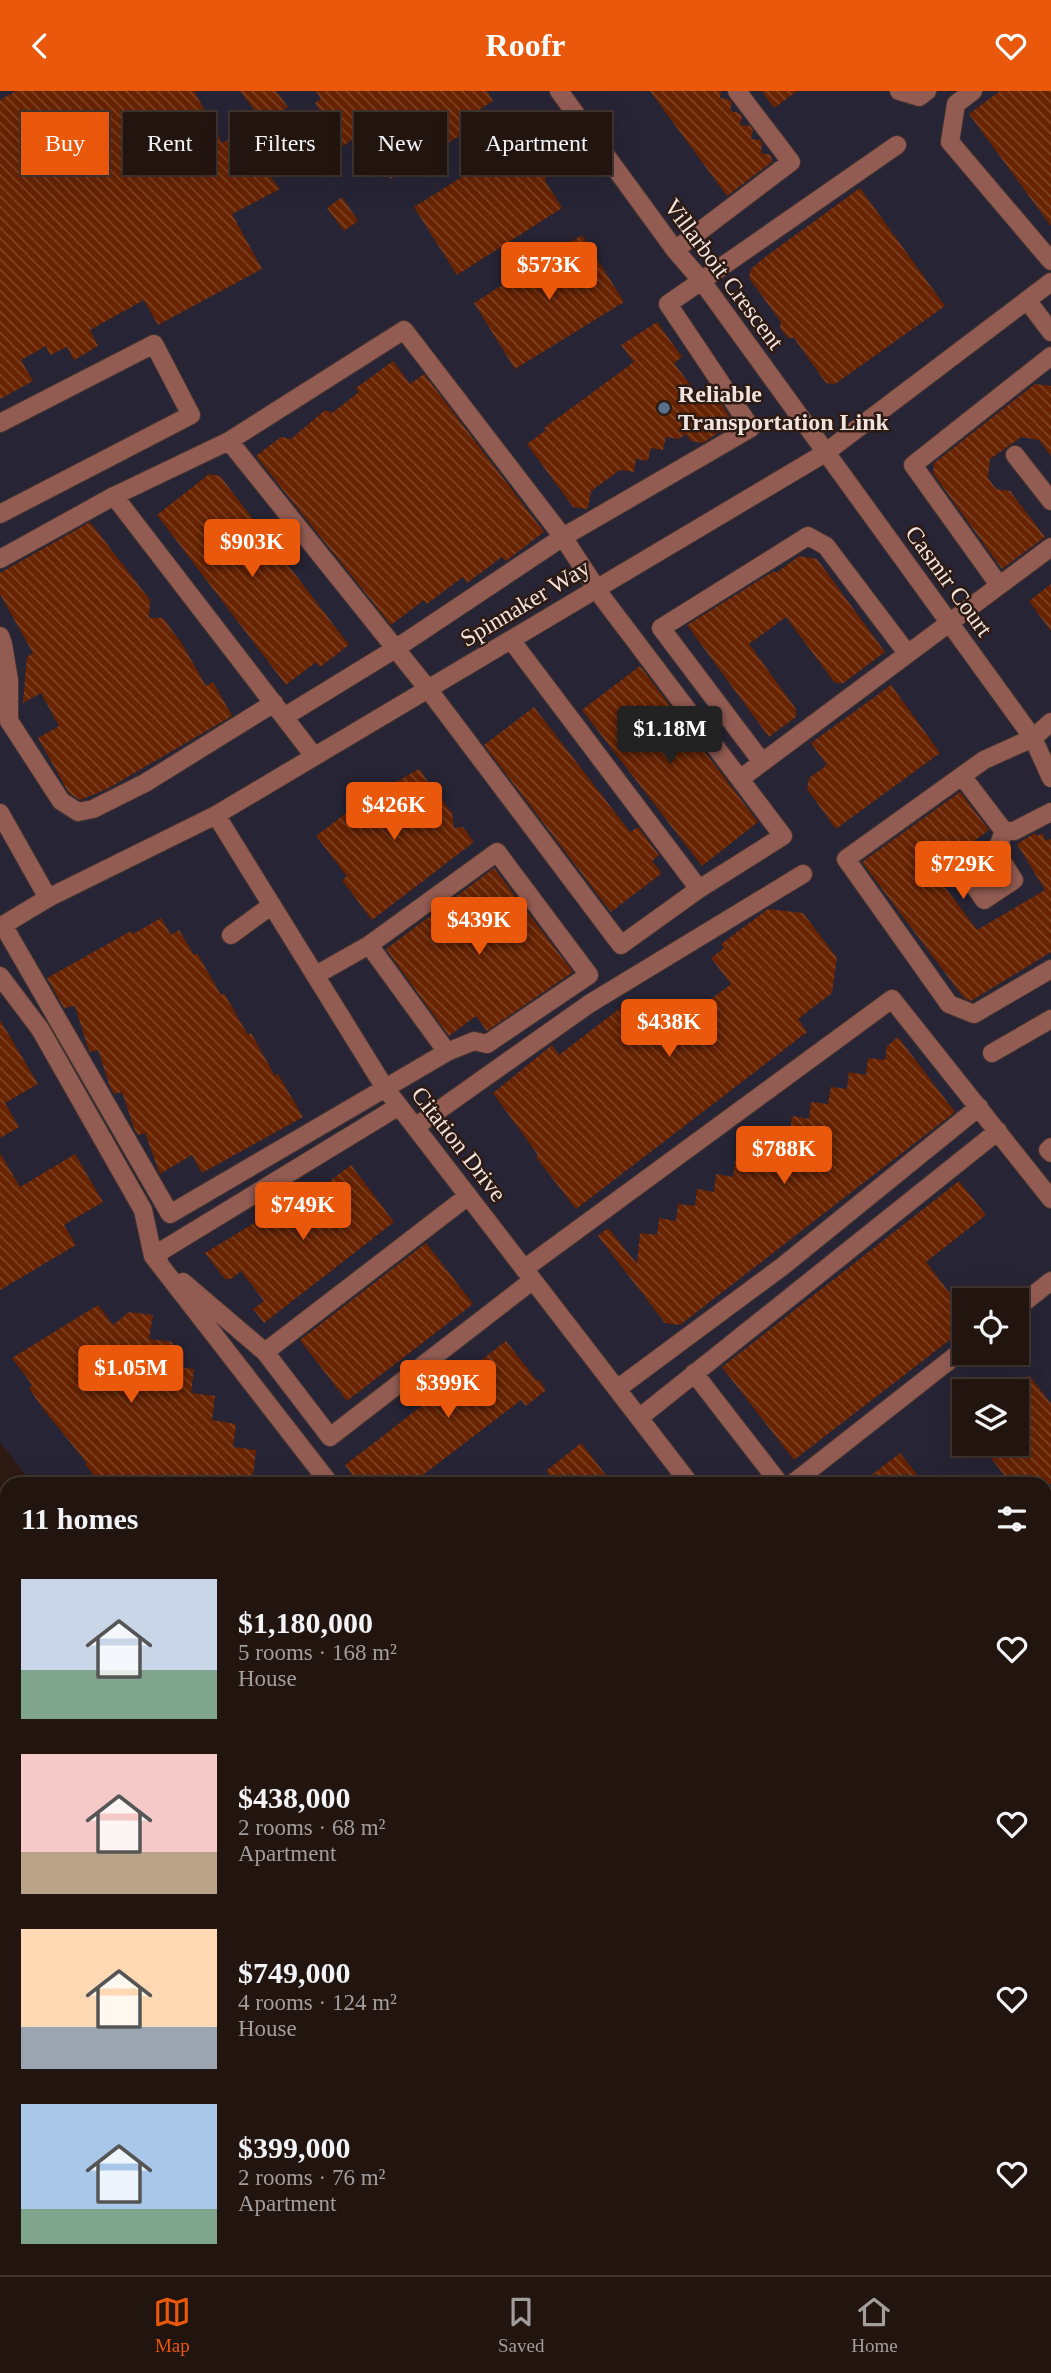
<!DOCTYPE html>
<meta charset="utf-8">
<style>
:root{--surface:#22140e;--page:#2e211c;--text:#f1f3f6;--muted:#a29e9e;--line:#3f332e;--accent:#ea580c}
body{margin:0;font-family:"Times New Roman",serif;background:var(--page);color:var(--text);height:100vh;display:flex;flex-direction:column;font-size:26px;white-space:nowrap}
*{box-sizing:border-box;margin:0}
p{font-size:23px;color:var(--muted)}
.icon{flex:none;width:38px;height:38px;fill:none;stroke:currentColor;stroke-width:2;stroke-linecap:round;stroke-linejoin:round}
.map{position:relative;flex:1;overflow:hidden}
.panel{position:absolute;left:0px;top:1386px;width:1052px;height:798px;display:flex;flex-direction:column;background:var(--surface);border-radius:21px 21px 0 0;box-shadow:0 7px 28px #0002,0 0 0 2px var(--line)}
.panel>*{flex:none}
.top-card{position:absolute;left:21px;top:21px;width:700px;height:63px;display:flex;gap:14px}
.buttons{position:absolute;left:952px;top:1197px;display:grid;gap:14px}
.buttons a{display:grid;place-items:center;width:77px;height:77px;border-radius:0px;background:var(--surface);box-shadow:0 7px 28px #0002,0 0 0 2px var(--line);font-size:35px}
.price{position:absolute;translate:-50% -60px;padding:0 16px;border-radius:7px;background:var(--accent);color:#fff;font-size:23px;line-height:46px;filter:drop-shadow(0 2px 4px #0008)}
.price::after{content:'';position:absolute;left:50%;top:42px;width:21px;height:16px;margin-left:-10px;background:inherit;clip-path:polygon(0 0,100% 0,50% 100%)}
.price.on{background:#222;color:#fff}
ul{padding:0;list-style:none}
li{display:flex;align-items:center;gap:21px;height:175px;padding:0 21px}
li span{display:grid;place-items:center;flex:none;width:196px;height:140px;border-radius:0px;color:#555}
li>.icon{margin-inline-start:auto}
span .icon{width:84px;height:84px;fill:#fffc;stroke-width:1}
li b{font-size:30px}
h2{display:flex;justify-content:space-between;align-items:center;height:84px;padding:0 21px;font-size:30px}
.pill{padding:0 24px;border-radius:0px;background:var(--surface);box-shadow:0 7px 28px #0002,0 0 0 2px var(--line);font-size:24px;line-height:63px}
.pill.on{background:var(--accent);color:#fff}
header{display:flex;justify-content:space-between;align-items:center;height:91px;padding:0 21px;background:var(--accent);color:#fff;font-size:32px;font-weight:700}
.dock{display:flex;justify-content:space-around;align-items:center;height:98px;border-top:2px solid var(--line);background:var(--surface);font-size:19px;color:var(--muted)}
.dock a{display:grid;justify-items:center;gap:4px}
.dock .on{color:var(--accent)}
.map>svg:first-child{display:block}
.industrial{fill:#272435;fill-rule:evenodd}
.park{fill:url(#park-crowns)}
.building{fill:url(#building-back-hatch)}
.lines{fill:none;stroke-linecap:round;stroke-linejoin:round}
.minor-casing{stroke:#48362f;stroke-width:20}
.major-casing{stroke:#48362f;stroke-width:20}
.minor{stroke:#935c53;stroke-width:18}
.major{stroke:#fc9f90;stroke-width:18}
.service-dot{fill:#5c6f8a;stroke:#2d1a12;stroke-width:2.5}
.labels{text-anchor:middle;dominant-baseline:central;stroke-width:5;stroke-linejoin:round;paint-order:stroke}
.street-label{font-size:24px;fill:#f1e3de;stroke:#2d1a12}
.poi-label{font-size:24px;font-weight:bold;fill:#f1e3de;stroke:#2d1a12;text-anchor:start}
</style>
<header><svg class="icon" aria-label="back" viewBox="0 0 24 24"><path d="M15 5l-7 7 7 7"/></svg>Roofr<svg class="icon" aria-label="heart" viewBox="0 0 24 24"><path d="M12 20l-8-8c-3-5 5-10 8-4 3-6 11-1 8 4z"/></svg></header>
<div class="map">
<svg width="1051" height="2184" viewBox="0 0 1051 2184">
<defs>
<pattern id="park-crowns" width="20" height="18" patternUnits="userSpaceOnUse" patternTransform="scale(1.75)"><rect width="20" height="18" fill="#333809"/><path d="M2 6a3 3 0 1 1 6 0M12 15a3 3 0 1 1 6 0" fill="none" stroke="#51552c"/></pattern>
<pattern id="building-back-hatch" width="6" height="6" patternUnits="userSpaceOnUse" patternTransform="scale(1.75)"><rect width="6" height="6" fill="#682300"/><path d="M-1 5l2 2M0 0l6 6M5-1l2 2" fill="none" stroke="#7e4325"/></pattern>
</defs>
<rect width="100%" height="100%" fill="#2d1a12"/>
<!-- industrial -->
<path class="industrial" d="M0,0H1051V2184H640L634,2177H1045V1393H32L0,1351ZM964,1209H1017V1262H964ZM964,1300H1017V1353H964Z
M0,1872L7,1881V2177H227L230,2182L238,2177H520L526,2184H0Z"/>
<!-- park -->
<path class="park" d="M0,1528L7,1537V1809L0,1815Z"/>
<!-- building -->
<path class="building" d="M16,0H194L222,52L238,44L280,98L232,123L262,178L158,234L144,209L90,239L98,255L74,269L67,256L50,264L46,255L21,269L33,290L0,308V9Z
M240,0H276L288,16L265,33Z
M316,0H487L493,10L474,22L480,32L390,88L362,42L343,55L315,12L321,8Z
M650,0H721L720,7L728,8L732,12L730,20L739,22L742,25L740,34L750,35L753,39L751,48L760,49L762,52L761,62L771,64L772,71L727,105Z
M762,0H797L774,17Z
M1000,0H1051V135L969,23Z
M513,54L526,74L548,79L545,90L562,117L457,184L414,116Z
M860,97L945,215L835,293L826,292L794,247H788L780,237L781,231L749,187L751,178L765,166Z
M342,106L358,130L344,140L327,117Z
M582,144L624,211L515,278L474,212Z
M657,231L682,266L674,272L700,307L712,299L729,325L728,335L703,352L691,350L686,343L679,348L666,346L663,359L651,357L648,370L636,368L634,381L620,379L591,400L588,418L573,416L527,353L546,339L544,337L634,271L621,254Z
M393,270L410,293L424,283L544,441L506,470L502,466L467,492L463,486L427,513L424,509L391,534L256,365L281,346L291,348L325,319L332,322L359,301L356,297Z
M1035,293L1051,295V365L1039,349L1021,346L990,368L988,387L996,398L1010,400L1045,446L1002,478L933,382L934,372Z
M209,383L220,385L349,554L320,576L316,571L286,594L157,424Z
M90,431L150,509L149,527H163L182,553L206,595L213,591L232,625L107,698L80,709L69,702L38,647L59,635L41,602L23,612L27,566L33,562L0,503V482Z
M799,465L817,468L885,561L842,593L834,591L786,526L749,553L796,618V626L769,646L687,534L774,480L776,482Z
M1051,493V540L1029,510Z
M640,575L758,731L702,775L582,619Z
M891,594L940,662L836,738L807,698L809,687L827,674L811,652Z
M534,616L630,741L638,736L659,764L652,770L662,782L611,821L484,654Z
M419,678L427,689L429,705L438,704L452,722L454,737L463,736L474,751L372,829L342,789L347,785L316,745L361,711Z
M960,701L989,739L933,780L977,839L1045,799L1017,753L1035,742L1037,745L1042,742L1046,750L1051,748V861L971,910L964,907L862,771Z
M494,777L573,881L487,940L476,925L449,945L386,858Z
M768,818L803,822L837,867L832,902L798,928L807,941L576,1118L536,1066L538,1064L493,1002L552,954L559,964L623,915L652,953L731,893L711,867L724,857L721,853Z
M161,827L171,844L179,839L194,864L197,862L221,904L224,902L248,944L251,942L275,985L278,983L303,1026L202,1082L192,1064L160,1083L145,1042L138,1044L134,1037L122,1001L114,1003L110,996L98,959L90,961L89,960L75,915L64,917L47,887L131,840L133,843Z
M0,929L38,993L5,1012L19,1036L0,1047Z
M898,946L955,1021L680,1234L665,1232L598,1145L608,1137L637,1173L640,1142L657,1144L659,1127L676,1130L678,1113L695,1115L697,1098L714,1101L716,1083L733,1086L735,1069L752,1071L754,1054L771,1057L773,1040L790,1042L792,1025L809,1028L811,1011L828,1013L831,996L847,998L849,981L866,984L868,967L885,969L887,955Z
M0,1062L20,1096L75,1063L103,1111L64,1134L76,1154L0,1199Z
M351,1074L394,1131L264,1232L253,1218L264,1210L241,1180L231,1188H225L205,1162L274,1120L280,1128Z
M959,1090L986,1124L926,1171L964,1221V1238L794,1369L722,1276Z
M426,1152L473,1213L347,1310L300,1249Z
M98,1214L113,1234L129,1221L153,1224L149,1248L173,1251L170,1275L194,1278L191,1302L215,1305L212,1329L236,1333L233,1356L256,1359L252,1393H103L97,1385L95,1386L85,1373L87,1372L44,1319L29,1297L32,1295L28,1288L12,1267Z
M506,1250L537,1290L539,1289L546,1299L526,1315L521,1309L411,1393H359L345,1374Z
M1029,1284L1051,1313V1393H1011L980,1353H1017V1294Z
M581,1352L613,1393H557L546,1380Z
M900,1362L924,1393H860Z"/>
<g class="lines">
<!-- minor casing -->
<g class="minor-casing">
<path id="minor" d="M559,0L675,159L701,189L1033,647L1051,687
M899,0L919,6L927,0
M973,0L956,13L950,51L1051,170
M675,159L791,71L737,0
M1027,209L1051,241
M0,332L154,253L191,324L0,423
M1015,364L1051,410
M114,405L229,350L404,239L563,446L602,506L783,745L699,798L621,854L428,598L229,350
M0,468L114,405L314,665
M999,494L913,374L1051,265
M0,545L3,553L9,589V630L61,710L78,721L93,718L145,692L274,612
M511,549L699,798
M284,626L395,558L563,446L751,337L668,213L897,54
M1051,631L1033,647L984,669L846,768L949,913L974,923L1051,878
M762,671L661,537L808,445L826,455L907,562
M962,685L1004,740H1014L1051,721
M740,688L1051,456
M0,722L48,807
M216,724L385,997L690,1393
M996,761L967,784L984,809L1014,789L996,761L1004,740
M3,834L170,1123L447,961L369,854L316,884
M0,836L48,807L216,724L825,362L1051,191
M231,844L272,814
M369,854L497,761L589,884L487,953L474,950L447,961
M0,885L40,938L143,1119L153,1165L330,1393
M992,962L1051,928
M415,1036L589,913L803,783
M1051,1056L1048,1059L1051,1062
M468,1105L265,1261L330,1346L533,1189
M159,1170L153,1165L399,1015
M524,1178L892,908L1051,1108
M183,1191L265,1261
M1017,1217L1051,1190
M694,1282L780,1393
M617,1298L783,1175L979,1016
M639,1327L998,1040
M792,1393L964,1258
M1045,1616L1051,1611
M1045,1839L1051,1847
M0,1870L7,1879
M435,2177L455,2184
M924,2177L929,2184
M264,2184L275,2177
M392,2184L404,2177
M659,2184L674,2177"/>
</g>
<!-- major casing -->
<g class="major-casing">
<path id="major" d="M0,1446L7,1456
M562,2177L568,2184"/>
</g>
<!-- minor -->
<use href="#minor" class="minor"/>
<!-- major -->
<use href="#major" class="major"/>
</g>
<!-- markers -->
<circle class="service-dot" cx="664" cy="317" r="7"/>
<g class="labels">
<!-- street labels -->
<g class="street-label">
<text transform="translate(724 183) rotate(53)">Villarboit Crescent</text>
<text transform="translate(949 490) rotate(54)">Casmir Court</text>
<text transform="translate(525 512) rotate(-31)">Spinnaker Way</text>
<text transform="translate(459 1053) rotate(52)">Citation Drive</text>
</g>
<!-- poi labels -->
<g class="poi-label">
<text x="678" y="303">Reliable<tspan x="678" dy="28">Transportation Link</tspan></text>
</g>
</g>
</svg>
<div class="buttons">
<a><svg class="icon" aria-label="locate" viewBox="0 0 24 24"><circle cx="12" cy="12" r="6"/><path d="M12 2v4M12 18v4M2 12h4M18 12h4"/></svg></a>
<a><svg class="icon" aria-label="layers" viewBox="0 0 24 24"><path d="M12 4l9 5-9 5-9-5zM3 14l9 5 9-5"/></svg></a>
</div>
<b class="price" style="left:549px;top:211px">$573K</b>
<b class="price" style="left:252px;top:488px">$903K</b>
<b class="price on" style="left:670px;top:675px">$1.18M</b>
<b class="price" style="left:394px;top:751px">$426K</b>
<b class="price" style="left:963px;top:810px">$729K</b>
<b class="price" style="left:479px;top:866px">$439K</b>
<b class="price" style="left:669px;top:968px">$438K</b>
<b class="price" style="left:784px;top:1095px">$788K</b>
<b class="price" style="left:303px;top:1151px">$749K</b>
<b class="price" style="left:131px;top:1314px">$1.05M</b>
<b class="price" style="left:448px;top:1329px">$399K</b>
<div class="top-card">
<a class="pill on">Buy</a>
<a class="pill">Rent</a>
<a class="pill">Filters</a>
<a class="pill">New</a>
<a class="pill">Apartment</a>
</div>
<section class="panel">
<h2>11 homes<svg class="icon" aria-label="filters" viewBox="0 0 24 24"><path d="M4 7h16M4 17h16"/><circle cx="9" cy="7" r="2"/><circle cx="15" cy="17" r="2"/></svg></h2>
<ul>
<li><span style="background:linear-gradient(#c9d6e8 65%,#7fa58c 0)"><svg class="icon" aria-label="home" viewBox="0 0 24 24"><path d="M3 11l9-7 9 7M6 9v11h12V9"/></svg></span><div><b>$1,180,000</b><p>5 rooms · 168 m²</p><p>House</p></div><svg class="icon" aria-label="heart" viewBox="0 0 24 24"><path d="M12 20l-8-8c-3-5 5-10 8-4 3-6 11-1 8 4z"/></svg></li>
<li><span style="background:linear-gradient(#f6c9c9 70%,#b9a48a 0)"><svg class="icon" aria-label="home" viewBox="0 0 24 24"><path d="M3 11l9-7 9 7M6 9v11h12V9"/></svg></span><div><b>$438,000</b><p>2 rooms · 68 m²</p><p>Apartment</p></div><svg class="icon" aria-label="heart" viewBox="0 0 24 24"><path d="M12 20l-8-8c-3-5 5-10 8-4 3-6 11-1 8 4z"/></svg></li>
<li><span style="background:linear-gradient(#ffd9b3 70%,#9aa5b1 0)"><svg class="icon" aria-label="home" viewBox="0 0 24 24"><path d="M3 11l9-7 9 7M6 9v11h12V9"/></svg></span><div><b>$749,000</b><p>4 rooms · 124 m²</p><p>House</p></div><svg class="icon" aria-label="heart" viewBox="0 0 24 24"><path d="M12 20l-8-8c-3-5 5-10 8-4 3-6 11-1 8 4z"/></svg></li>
<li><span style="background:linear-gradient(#a9c7e8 75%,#7fa58c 0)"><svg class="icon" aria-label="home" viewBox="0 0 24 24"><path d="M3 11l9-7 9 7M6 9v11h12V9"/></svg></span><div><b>$399,000</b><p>2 rooms · 76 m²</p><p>Apartment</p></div><svg class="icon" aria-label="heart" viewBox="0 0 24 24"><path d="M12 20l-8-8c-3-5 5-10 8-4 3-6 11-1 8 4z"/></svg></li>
</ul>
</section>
</div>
<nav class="dock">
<a class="on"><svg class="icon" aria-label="map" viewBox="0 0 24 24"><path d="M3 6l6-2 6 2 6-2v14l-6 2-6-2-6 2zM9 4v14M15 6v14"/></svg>Map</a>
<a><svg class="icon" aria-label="saved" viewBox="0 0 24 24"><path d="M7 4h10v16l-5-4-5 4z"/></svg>Saved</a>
<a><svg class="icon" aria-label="home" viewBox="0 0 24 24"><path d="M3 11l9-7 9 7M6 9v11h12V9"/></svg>Home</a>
</nav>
